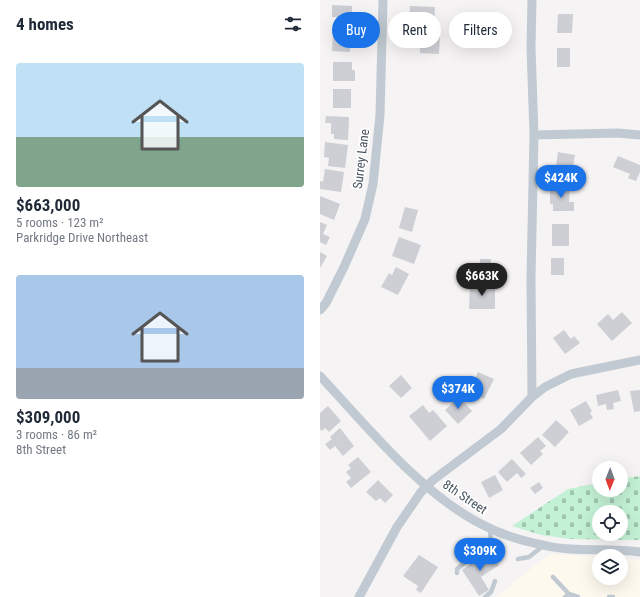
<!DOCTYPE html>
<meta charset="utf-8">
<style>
:root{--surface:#fff;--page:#f2f2f3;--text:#1f2937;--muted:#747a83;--accent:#1a73e8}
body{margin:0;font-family:"Roboto Condensed",sans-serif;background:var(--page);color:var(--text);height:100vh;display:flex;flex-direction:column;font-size:15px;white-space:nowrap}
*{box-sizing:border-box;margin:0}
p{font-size:13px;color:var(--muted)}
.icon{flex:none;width:22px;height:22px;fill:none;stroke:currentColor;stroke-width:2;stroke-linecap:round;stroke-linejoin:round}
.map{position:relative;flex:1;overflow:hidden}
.sheet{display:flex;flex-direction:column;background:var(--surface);width:320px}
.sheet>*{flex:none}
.hud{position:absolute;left:12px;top:12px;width:248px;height:36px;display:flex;gap:8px}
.needle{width:26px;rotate:181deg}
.tools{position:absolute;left:272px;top:461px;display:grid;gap:8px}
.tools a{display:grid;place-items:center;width:36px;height:36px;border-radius:50%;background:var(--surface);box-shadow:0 4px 16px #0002;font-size:20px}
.price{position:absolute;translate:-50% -34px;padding:0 9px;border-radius:14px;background:var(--accent);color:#fff;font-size:13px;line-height:26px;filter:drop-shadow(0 1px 2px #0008)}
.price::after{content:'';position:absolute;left:50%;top:24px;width:12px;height:9px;margin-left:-6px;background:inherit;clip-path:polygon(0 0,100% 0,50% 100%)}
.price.active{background:#222;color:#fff}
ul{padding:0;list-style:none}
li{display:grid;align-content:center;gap:8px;height:212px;padding:0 16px}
li span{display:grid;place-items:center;height:124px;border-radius:4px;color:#555}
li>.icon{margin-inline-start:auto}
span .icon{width:72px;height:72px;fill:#fffc;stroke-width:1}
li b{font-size:17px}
h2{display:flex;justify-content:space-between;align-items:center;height:48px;padding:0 16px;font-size:17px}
.tag{padding:0 14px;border-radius:18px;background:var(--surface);box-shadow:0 4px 16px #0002;font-size:14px;line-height:36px}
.tag.active{background:var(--accent);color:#fff}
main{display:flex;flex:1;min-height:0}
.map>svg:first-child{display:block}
.commercial{fill:#fdf9ef}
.cemetery{fill:url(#cemetery-stones);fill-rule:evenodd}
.building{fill:#cdcfd5}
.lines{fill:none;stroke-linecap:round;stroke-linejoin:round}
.service{stroke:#c1cad2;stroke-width:4.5}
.minor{stroke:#c1cad2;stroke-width:9}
.labels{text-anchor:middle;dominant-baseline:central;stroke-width:3.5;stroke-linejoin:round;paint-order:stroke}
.street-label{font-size:13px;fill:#4a5661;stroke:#fff}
</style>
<main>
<section class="sheet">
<h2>4 homes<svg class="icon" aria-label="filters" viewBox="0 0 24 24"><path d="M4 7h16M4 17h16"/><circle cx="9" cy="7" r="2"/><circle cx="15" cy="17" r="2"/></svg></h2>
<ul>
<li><span style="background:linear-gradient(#bfe0f5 60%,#7fa58c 0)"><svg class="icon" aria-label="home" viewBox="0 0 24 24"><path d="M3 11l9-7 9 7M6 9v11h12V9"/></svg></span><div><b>$663,000</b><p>5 rooms · 123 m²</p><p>Parkridge Drive Northeast</p></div></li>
<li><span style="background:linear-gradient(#a9c7e8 75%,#9aa5b1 0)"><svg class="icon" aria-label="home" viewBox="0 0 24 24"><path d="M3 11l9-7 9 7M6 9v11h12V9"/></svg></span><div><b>$309,000</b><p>3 rooms · 86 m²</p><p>8th Street</p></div></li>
</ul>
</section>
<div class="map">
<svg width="320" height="597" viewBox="0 0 320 597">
<defs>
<pattern id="cemetery-stones" width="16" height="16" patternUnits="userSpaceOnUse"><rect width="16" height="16" fill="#c3f1d5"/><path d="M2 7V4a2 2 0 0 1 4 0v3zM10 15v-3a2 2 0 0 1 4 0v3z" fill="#a0c6b0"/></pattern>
</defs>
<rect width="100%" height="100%" fill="#f5f3f3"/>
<!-- commercial -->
<path class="commercial" d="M229,554L279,557V578H301V559L320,560V597H176Z"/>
<!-- cemetery -->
<path class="cemetery" d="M320,476V540L250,539L221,535L192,526L248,489L279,483V490H301V479ZM279,512H301V534H279Z"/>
<!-- building -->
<path class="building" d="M12,5L32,6V15L29,14V23L17,22V17H12Z
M90,6L115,7L114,28L89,27Z
M238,14H253L252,33H237Z
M169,15H185V26H189V31H185V40H169Z
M13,33L31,34L30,52L12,51Z
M95,33L120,34L119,54L100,53V39H95Z
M237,48H250V67H237Z
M13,62H32V70H35V81H13Z
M13,89H31V108H13Z
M6,116L29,117L28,140L14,139V134H11V123H5Z
M5,142L28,145L25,168L8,166L9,158L4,157Z
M238,152L255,155L251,177L235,174Z
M298,156L320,165V172L316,181L308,178L310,174L293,167Z
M5,169L24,172L21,192L0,189V181L3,182Z
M230,186L250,187L249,202H254V211H233V204H230Z
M0,196L20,204L14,220L0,214Z
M85,207L98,210L92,232L79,228Z
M0,222L7,225L3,234L10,237L6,245L0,242Z
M232,224H249V246H232Z
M79,237L101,245L94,264L72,256Z
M0,252L7,256L0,268Z
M231,258H244V275H231Z
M160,259H171V278L155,279L154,270H160Z
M76,267L89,274L78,295L61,287L69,273L72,275Z
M150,285H175V309H149Z
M302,312L312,323L292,341L277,324L288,314L293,320Z
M244,330L251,339L254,336L260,343L245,354L233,338Z
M158,372L174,379L164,399L149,392Z
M81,375L92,388L81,398L69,386Z
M298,390L301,401L293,403L294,409L287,410L286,404L278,406L276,395Z
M320,390V411L314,412L310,391Z
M139,397L152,411L138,424L125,410Z
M266,401L272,411L270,413L273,418L259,426L250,410Z
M103,405L109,413L113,410L127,426L110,441L89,416Z
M8,406L21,421L9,432L5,428L2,431L0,429V413Z
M236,420L249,432L235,447L222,435Z
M20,428L34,446L23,456L15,446L10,450L5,444L12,439L10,437Z
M218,437L226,446L220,451L223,454L211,465L200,453Z
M38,457L51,472L31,488L26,482L31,478L26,472L31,468L28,465Z
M192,459L206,474L201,478L197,473L187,482L178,472Z
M175,475L183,490L169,498L161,482Z
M58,480L73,495L65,503L60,498L56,501L46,492Z
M219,482L223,488L215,494L210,488Z
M170,551L179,565L161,577L169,590L159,596L142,570Z
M99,555L118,567L101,593L96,590L98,586L83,576Z"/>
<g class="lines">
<!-- service -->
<path class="service" d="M198,559L209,557L223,546
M137,573V569L161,549L171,546L170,528
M233,577L249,594L245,597
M249,594L258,597
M165,597L171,592L175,581
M289,597H293"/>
<!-- minor -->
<path class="minor" d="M214,135L298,133L320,135
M0,310L6,303L24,267L45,219L53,184L60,115L63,0
M0,376C47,426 101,494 163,525C182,535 203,541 223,545C255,553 288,547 320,552
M212,397L211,278L214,135L211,47L212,0
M39,597L77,527L101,492L113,480L181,429L212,397L225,387L251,374L320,360"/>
</g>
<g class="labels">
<!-- street labels -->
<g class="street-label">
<text transform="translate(41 159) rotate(-83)">Surrey Lane</text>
<text transform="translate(145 497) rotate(34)">8th Street</text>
</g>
</g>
</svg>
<div class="tools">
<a><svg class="needle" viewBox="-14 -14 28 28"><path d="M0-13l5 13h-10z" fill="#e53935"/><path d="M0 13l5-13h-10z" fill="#747a83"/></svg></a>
<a><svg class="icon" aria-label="locate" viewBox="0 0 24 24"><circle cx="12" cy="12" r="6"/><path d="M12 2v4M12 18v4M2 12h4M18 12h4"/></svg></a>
<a><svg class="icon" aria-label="layers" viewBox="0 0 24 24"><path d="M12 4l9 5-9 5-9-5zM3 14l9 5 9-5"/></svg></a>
</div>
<b class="price" style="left:241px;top:199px">$424K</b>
<b class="price active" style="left:162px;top:297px">$663K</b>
<b class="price" style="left:138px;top:410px">$374K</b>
<b class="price" style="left:160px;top:572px">$309K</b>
<div class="hud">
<a class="tag active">Buy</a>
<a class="tag">Rent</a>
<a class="tag">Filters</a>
</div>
</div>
</main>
